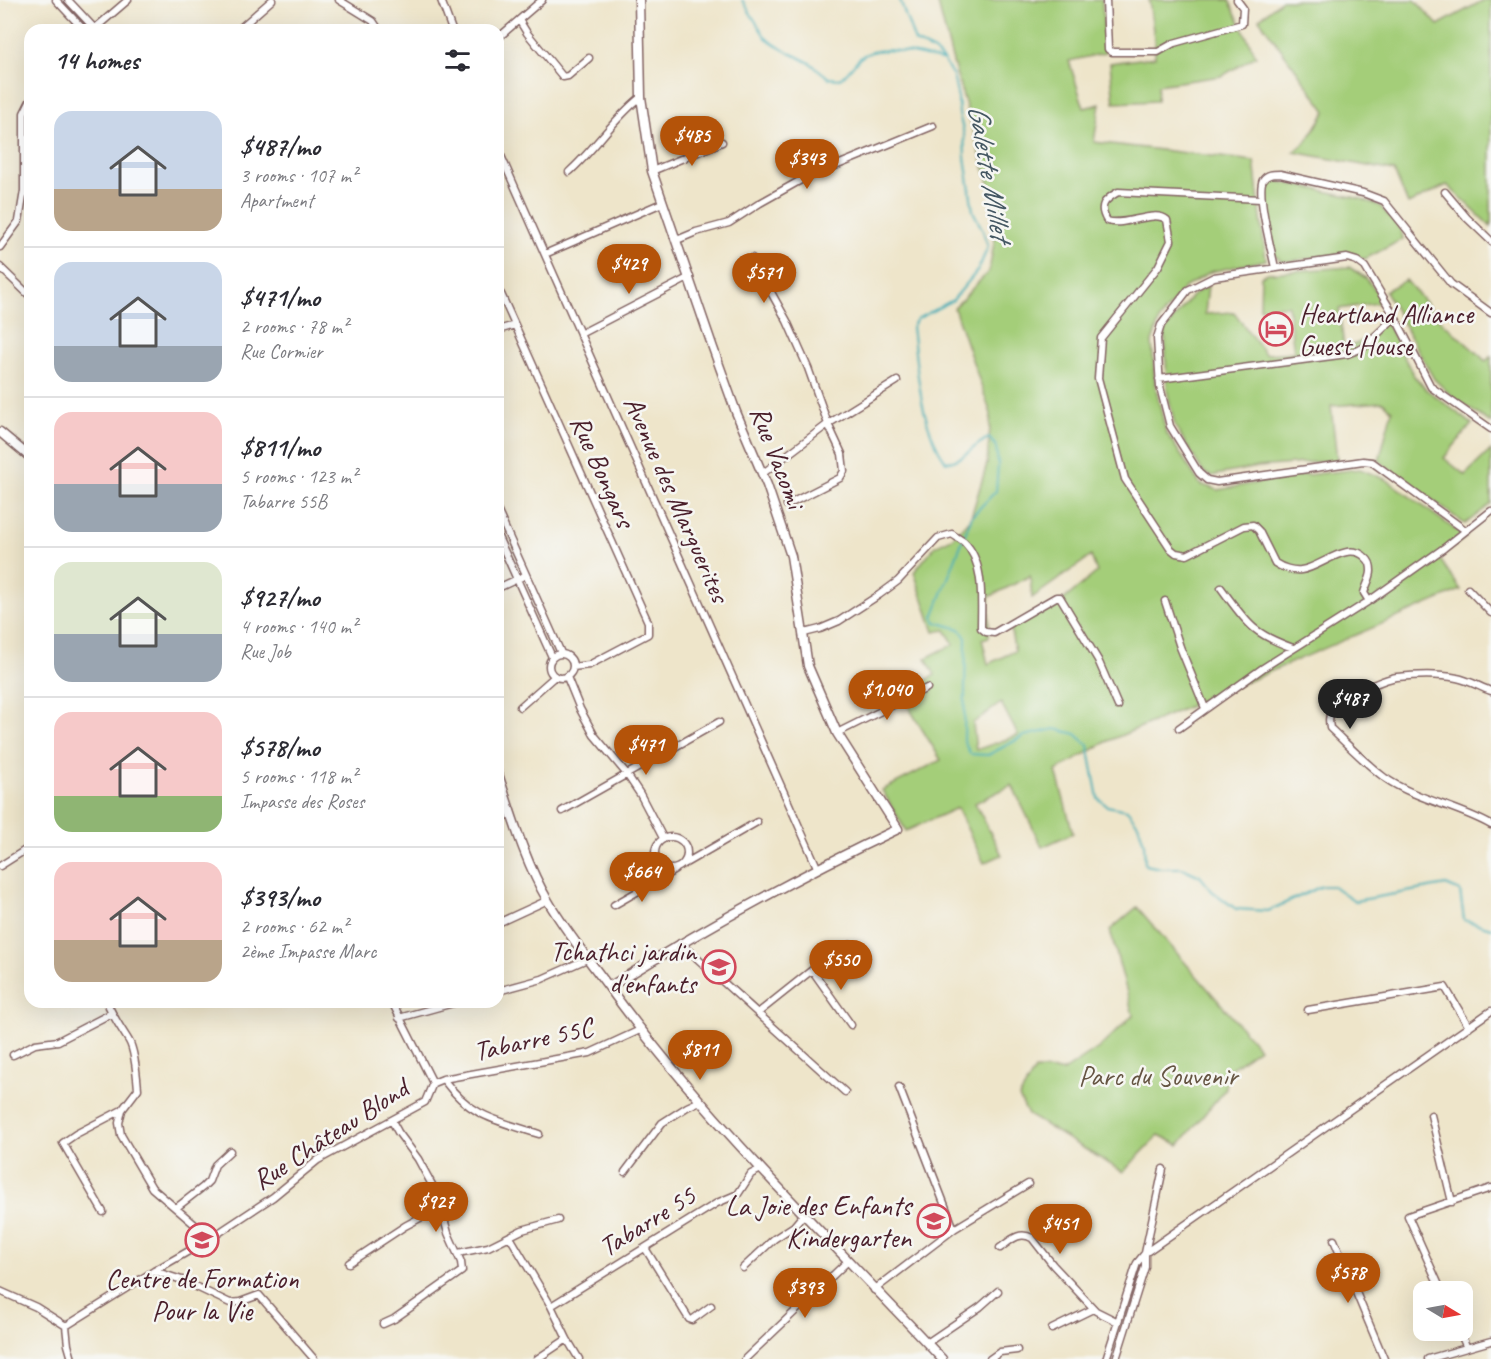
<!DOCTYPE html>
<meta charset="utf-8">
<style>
:root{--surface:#fff;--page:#f7f7f7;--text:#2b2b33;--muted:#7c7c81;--line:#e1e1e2;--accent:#b45309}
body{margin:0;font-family:Caveat,sans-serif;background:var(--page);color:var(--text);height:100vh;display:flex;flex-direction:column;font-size:22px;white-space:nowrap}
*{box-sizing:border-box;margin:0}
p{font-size:20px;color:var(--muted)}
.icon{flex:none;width:33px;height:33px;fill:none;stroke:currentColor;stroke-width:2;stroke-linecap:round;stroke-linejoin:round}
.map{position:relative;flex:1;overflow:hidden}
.side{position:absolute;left:24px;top:24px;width:480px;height:984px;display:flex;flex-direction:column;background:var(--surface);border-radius:18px;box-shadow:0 6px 24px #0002}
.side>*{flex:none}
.needle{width:39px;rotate:100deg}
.controls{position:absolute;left:1413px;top:1281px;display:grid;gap:12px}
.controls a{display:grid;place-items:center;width:60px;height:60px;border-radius:12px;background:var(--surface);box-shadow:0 6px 24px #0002;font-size:30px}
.price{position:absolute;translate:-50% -51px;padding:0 14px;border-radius:21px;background:var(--accent);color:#fff;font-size:20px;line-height:39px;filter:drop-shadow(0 2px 3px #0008)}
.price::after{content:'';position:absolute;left:50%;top:36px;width:18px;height:14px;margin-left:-9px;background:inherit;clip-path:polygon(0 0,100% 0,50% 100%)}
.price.active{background:#222;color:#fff}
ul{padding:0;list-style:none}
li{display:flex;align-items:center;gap:18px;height:150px;padding:0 30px}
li+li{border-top:2px solid var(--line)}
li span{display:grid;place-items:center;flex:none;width:168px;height:120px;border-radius:18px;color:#555}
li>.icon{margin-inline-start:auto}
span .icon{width:72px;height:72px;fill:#fffc;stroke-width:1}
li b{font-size:26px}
h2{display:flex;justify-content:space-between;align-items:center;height:72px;padding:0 30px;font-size:26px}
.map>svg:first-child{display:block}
.green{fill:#a4ce79;stroke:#777652;stroke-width:1.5;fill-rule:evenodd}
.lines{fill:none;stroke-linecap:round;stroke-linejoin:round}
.stream{stroke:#3aabb5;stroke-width:2}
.street-casing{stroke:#836463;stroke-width:9}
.secondary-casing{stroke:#836463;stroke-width:11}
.street{stroke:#fff;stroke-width:6}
.secondary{stroke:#fff;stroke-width:8}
.labels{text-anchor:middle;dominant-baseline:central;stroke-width:5;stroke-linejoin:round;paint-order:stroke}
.poi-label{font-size:28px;fill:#4a1f2b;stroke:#f6f6f2;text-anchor:end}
.street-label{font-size:28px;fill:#4a1f2b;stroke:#f6f6f2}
.park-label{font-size:28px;fill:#655442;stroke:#f6f6f2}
.water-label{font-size:30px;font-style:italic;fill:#445762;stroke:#f6f6f2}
</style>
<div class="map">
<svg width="1491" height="1359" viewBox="0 0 1491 1359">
<rect width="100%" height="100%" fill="#f6f6f2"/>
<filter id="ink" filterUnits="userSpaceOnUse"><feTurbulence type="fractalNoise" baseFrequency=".0167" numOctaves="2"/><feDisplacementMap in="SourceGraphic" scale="12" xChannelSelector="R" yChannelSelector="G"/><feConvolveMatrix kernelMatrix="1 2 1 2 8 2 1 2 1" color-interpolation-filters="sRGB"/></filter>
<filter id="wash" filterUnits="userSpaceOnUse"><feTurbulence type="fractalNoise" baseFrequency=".008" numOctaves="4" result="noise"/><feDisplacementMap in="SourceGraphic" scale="24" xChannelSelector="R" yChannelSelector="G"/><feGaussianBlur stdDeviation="1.35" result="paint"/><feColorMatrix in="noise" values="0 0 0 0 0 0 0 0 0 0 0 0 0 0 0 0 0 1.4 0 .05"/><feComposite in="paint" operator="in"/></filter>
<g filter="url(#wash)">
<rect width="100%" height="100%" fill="#eee5ca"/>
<!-- green -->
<path class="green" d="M937,0H1102L1105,53L1069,61L1084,108L1100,104L1094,142L1254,161L1266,260L1210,272L1184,288L1160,319L1152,342L1155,385L1166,432L1200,484L1218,490L1288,477L1360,469L1387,480L1457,531L1467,536L1439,558L1461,590L1106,742L1056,771L1073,833L1042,847L1012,785L975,803L1002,855L984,863L957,808L906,831L882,790L941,760L901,695L935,675L926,658L954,644L945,630L934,632L914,572L935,546L952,538L970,520L987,464L991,414L954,308L989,271L999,216L954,66ZM1091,556L1097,572L1062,601L1010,627L1015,651L988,664L982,639L989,637V597L1030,576L1032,598ZM1001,703L1018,735L976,750L973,723Z
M1149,0H1229L1256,56L1222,76L1158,85L1157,101L1114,103L1110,63L1155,57V45Z
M1282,0H1415L1438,25L1484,0H1491V227L1447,185L1408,204L1394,171L1294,152L1307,141L1326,111L1259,19Z
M1272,180L1362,199L1380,206L1401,230L1403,239L1365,259L1346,254L1282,262L1274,254L1265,192L1267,184Z
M1349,267L1366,278L1384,302L1339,309L1344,346C1361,346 1376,332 1384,318L1414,376L1427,390L1472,424L1444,458L1465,475L1491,450V504L1465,524L1379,461L1392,410L1383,402L1331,406L1337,460L1258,467L1211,476L1203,472L1175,426L1167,390L1165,330L1192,296L1208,285L1205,314L1234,312L1265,354L1294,352L1288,305L1260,308L1261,276L1268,273Z
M1406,280L1440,320L1486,361L1491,356V423L1455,399L1434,379L1385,291Z
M1137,907L1259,1048L1226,1072V1088L1179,1145L1159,1135L1123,1172L1028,1115L1019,1097L1035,1070L1064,1071L1100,1047L1133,1015L1110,930Z"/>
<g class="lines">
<!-- stream -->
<path class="stream" d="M742,0L766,38L782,49L810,63L829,78L840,79C849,72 853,64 860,58C879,42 923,55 944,61L953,76L958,98L959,114L964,134L965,157L973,211L983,231L988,247L978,270L953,300L917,319L912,327C918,372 919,423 946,462C965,461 972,445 989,438L996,446L998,464L996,491L972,516L933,617L936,622L960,629L966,638L964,741L970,754L988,755L1024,736L1055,729L1076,734L1088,745L1098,798L1107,806L1127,810L1138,824L1144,843L1145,865L1161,868H1182L1200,876L1212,891L1236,909L1268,911L1322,886H1333L1355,901L1446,885L1460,891L1464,920L1491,928
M900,0L915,42L934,51L943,60"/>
</g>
</g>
<g filter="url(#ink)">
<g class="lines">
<!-- street casing -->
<g class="street-casing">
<path id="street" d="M56,0L84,30
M68,0L96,30
M339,0L373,21L379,30
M441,0L452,30
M1106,0L1108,49L1112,52H1158L1174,43L1242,24L1243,8L1237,0
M519,20L527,33L563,77L568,76L589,58
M93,30L128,0
M238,30L272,0
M498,38L542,0
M498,149L817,867
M652,171L722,142
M569,172C595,149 613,119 641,97
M1445,192L1467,218L1491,241
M1261,199L1118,192C1104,200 1098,206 1107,221C1126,227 1154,209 1167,220L1171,241L1158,267L1101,338L1098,378L1125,479L1171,549L1176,553L1187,555L1244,526L1253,525L1259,531L1275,563C1282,568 1293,571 1301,570C1321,568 1348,539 1366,558C1370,561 1371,566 1371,571C1371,578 1366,585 1364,593L1369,601
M677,240L696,232L729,223L760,203L801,180L933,126
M0,247L19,221L24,191V113L30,101
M545,254L662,203
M752,258L787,321L808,368L828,424L842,454L844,471L840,478L787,505
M0,267L30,296
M1275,268C1272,252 1256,193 1263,180C1267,174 1273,174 1280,174L1363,193L1384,201L1451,284L1491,313
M501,294L515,325
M498,330L515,325L648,622V634L589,665L573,667
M580,334L690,277
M1159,379L1347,354L1363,348L1395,317
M762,474L828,424L897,381
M498,512L561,653
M1465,530L1372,462L1363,461L1217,482L1207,480L1199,473L1170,426L1160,387L1157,338L1161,325L1188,290L1214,277L1347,258L1357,261L1365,267L1395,317L1431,387L1491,429
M498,537L552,657
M498,588L526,575
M1221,588C1247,623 1251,633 1293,648
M1468,589L1491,613
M1165,601L1180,647L1205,708
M804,633L820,629L839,621L879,595L898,581L938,538L952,534C956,537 960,539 964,542C985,562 981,601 981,628L986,632L994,633L1056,597H1060L1098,660L1118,706
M549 666a12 12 0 1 1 24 0a12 12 0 1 1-24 0Z
M567,677L580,709L594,735L626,773L640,794L663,838
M1491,691C1480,687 1468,680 1457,678C1438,674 1415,675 1397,677C1383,679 1339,699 1332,711C1328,717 1329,722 1330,728C1348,745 1366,764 1385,778C1417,800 1458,806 1491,825
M520,707L554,677
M1179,728L1263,668L1369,601L1444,548L1491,511
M837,733L927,688
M562,811L719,722
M655 853a16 16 0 1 1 32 0a16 16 0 1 1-32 0Z
M684,864L757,822
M0,866L30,847
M614,905L675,870
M498,923L548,900
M680,943L845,1092
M812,970L851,1025
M498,991L542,979L587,959
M107,1002C113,1017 121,1028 129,1041C135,1051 137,1077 138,1089L122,1110L119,1123L121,1135L152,1188L200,1229L215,1236
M392,1002L433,1083
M1308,1010L1445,987L1469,1027
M758,1013L812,970L850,945
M399,1018L457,1002
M13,1055L35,1044L58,1041L112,1013
M443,1079C472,1118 496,1120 539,1134
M433,1083L443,1079L590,1053L640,1030
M899,1087L954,1229
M1431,1115L1452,1202
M625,1172L662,1123L687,1107L700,1101
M176,1208L203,1187L209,1181L215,1165L230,1151
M103,1212L63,1143L76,1134L122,1110
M510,1237L551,1306L567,1339L579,1359
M1334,1240L1384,1359
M645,1248L689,1319L692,1320L711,1306
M1000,1248C1011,1240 1019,1231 1032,1238L1053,1265L1096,1311L1118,1322
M458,1253L488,1247L522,1230L558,1220
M349,1263L405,1226L442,1206
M743,1268L774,1239L794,1226L804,1214
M154,1271L182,1280L230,1303L240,1302L259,1295L314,1359
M874,1290L954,1229L1028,1184
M0,1291L36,1307L66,1326
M1442,1292L1408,1216L1491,1188
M551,1306L717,1203L738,1194L751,1174L761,1169
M383,1324L394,1319L462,1271L461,1262L448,1233L437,1194L418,1159L398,1132L392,1121
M66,1326L154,1271L208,1240L273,1197L318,1160L425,1102L433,1083
M66,1326L68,1345L72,1359
M1052,1329L1093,1309
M1459,1330L1467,1348
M927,1343L980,1307L998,1291
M537,1359L567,1339
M745,1359L848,1261
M990,1359L1000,1352L1017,1350
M1106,1359L1137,1263L1145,1253L1491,1011
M1116,1359L1145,1267V1253L1163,1169
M1428,1359L1491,1341"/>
</g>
<!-- secondary casing -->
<g class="secondary-casing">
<path id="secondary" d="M0,432L30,457
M498,774C512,816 525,862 548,901C566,932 590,961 611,990C709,1124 829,1238 942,1359
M609,987C703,929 798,876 898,829L837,733L808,666L791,556L767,485L736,412L713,348L652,171L641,97L639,0"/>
</g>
<!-- street -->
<use href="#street" class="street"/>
<!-- secondary -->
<use href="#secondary" class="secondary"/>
</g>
</g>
<!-- icons -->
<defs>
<g id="hotel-ring" transform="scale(1.725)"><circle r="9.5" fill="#f6f6f2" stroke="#d1495b" stroke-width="1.5"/><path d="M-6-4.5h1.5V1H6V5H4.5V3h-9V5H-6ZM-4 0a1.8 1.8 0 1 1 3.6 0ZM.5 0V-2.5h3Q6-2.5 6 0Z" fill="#d1495b"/></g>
<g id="school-ring" transform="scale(1.725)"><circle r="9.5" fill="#f6f6f2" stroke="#d1495b" stroke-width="1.5"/><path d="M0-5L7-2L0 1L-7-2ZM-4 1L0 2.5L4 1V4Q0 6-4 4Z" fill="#d1495b"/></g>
<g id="university-ring" transform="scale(1.725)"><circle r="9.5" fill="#f6f6f2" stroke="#d1495b" stroke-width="1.5"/><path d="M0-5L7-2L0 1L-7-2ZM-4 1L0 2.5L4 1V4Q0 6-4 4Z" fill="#d1495b"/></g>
</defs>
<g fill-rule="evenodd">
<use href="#hotel-ring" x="1276" y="329"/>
<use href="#school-ring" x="719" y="967"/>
<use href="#school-ring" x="934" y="1221"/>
<use href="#university-ring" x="202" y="1240"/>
</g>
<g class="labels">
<!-- poi labels -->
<g class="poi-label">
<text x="1299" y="313" text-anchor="start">Heartland Alliance<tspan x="1299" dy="32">Guest House</tspan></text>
<text x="696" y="951">Tchathci jardin<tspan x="696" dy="32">d'enfants</tspan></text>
<text x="911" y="1205">La Joie des Enfants<tspan x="911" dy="32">Kindergarten</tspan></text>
<text x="202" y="1278" text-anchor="middle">Centre de Formation<tspan x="202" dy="32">Pour la Vie</tspan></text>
</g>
<!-- street labels -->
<g class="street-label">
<text transform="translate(778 457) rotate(69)">Rue Vacomi</text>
<text transform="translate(603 471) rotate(66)">Rue Bongars</text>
<text transform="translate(677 499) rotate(66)">Avenue des Marguerites</text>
<text transform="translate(533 1039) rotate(-12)">Tabarre 55C</text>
<text transform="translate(330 1134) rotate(-33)">Rue Château Blond</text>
<text transform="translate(647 1221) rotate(-32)">Tabarre 55</text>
</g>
<!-- park labels -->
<g class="park-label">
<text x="1158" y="1075">Parc du Souvenir</text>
</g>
<!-- water labels -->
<g class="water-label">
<text transform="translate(990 172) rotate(80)">Galette Millet</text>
</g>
</g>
</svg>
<div class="controls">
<a><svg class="needle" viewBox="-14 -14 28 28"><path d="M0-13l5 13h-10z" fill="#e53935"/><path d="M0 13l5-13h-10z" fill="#7c7c81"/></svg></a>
</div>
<b class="price" style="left:692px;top:167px">$485</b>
<b class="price" style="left:807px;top:190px">$343</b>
<b class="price" style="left:629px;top:295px">$429</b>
<b class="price" style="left:764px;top:304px">$571</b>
<b class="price" style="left:887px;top:721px">$1,040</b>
<b class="price active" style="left:1350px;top:730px">$487</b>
<b class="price" style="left:646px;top:776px">$471</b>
<b class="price" style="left:642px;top:903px">$664</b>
<b class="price" style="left:841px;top:991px">$550</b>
<b class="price" style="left:700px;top:1081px">$811</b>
<b class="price" style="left:436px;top:1233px">$927</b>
<b class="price" style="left:1060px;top:1255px">$451</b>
<b class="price" style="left:1348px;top:1304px">$578</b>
<b class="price" style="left:805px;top:1319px">$393</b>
<section class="side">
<h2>14 homes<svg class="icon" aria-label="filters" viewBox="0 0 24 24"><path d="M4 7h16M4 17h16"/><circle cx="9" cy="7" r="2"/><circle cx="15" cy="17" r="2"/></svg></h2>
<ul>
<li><span style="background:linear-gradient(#c9d6e8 65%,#b9a48a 0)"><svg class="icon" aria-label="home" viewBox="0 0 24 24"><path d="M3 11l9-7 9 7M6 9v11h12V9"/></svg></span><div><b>$487/mo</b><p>3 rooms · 107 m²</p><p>Apartment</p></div></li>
<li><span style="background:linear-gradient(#c9d6e8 70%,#9aa5b1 0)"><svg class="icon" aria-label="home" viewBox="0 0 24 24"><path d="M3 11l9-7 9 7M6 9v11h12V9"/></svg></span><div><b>$471/mo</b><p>2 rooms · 78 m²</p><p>Rue Cormier</p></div></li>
<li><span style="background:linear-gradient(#f6c9c9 60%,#9aa5b1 0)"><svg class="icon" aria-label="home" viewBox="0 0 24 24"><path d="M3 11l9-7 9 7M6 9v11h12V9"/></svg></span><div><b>$811/mo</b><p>5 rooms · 123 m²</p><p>Tabarre 55B</p></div></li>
<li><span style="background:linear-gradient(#dfe7d0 60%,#9aa5b1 0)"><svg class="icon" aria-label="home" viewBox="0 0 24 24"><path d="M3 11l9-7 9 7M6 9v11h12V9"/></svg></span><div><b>$927/mo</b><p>4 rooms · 140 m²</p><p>Rue Job</p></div></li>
<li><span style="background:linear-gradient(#f6c9c9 70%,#8fb573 0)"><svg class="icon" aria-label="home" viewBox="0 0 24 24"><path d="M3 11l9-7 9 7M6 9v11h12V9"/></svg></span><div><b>$578/mo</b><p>5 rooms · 118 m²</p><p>Impasse des Roses</p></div></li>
<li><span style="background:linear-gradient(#f6c9c9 65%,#b9a48a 0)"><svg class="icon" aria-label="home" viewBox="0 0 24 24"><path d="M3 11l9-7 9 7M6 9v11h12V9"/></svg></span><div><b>$393/mo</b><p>2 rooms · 62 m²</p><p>2ème Impasse Marc</p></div></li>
</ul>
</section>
</div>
